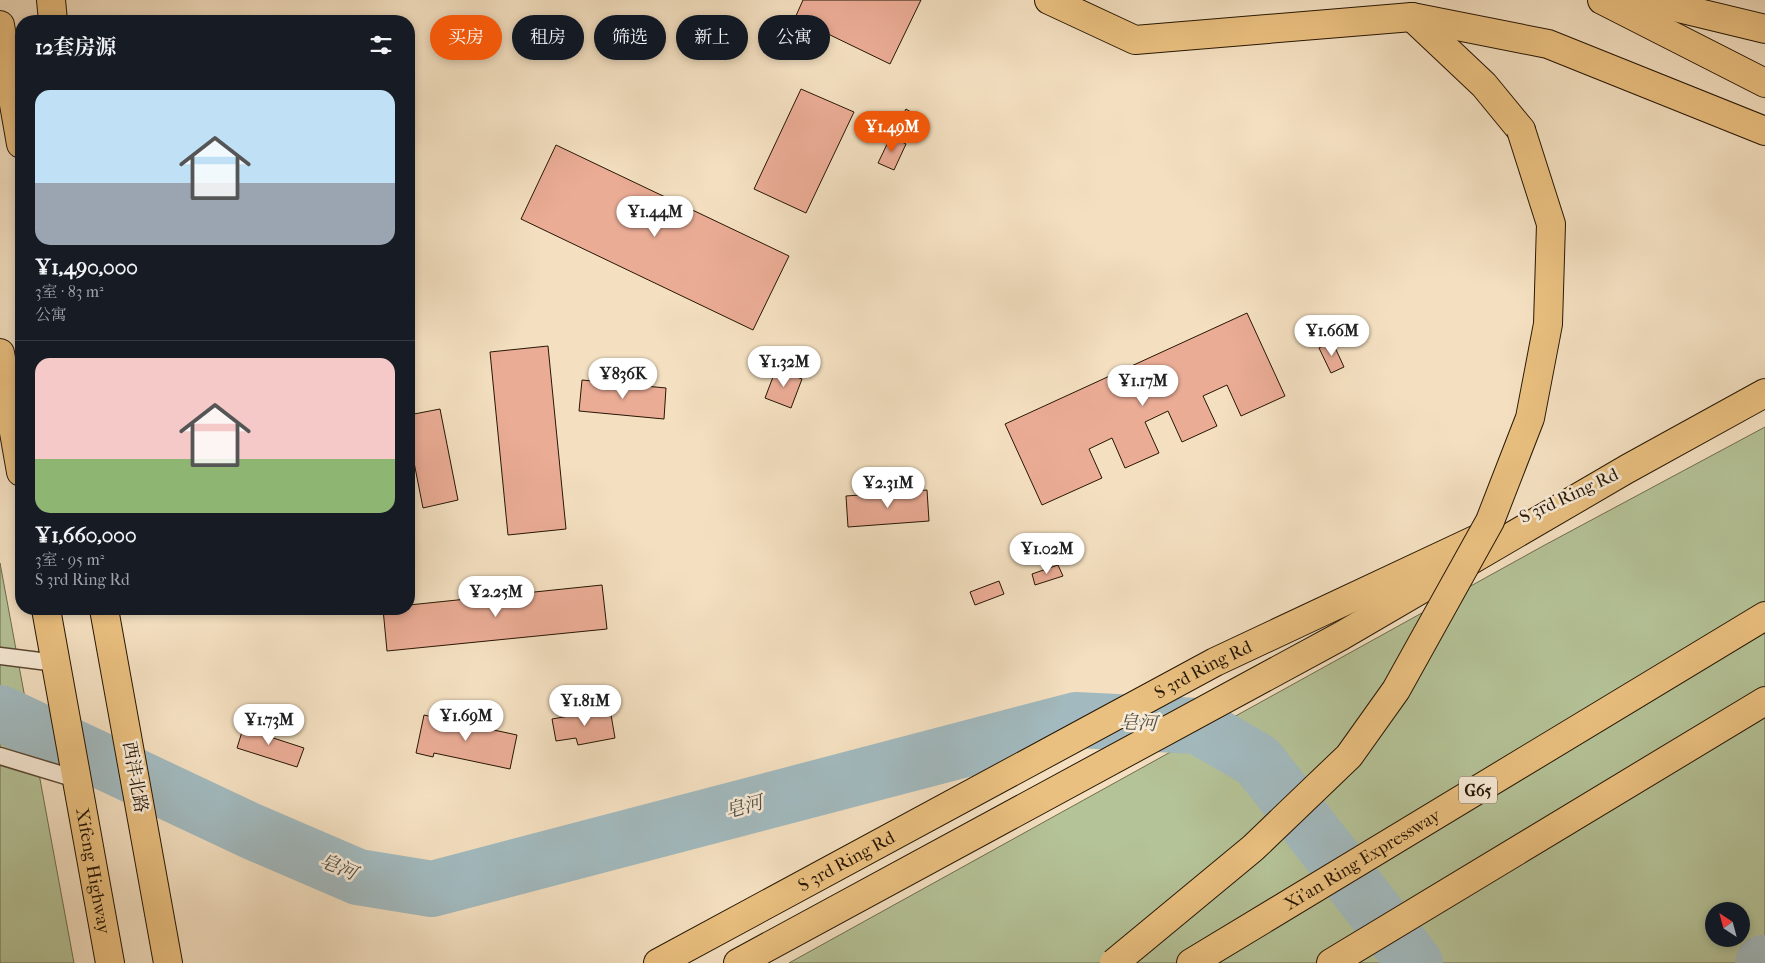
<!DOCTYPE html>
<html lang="zh">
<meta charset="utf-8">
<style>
:root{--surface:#171b24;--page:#20242c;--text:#f1f3f6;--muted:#9ea1a6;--line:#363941;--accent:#ea580c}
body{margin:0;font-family:"IM FELL French Canon","Noto Serif SC",serif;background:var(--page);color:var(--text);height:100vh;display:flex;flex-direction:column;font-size:19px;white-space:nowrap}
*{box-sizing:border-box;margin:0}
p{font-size:16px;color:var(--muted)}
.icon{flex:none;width:28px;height:28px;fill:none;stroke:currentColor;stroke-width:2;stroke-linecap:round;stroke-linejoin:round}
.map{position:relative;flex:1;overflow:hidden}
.sheet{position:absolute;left:15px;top:15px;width:400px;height:600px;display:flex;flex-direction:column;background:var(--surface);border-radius:20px;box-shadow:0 2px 8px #0003}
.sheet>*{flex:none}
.guide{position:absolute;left:430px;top:15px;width:475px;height:45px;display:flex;gap:10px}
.needle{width:32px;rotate:324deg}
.tools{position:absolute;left:1705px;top:902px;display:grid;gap:10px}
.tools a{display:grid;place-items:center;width:45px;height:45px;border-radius:50%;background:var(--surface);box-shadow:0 2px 8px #0003;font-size:25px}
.price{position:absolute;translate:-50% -42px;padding:0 11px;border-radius:18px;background:#fff;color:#222;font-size:16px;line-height:32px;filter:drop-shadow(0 1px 2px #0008)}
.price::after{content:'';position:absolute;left:50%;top:30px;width:15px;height:11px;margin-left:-8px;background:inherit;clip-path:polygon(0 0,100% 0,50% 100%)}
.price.active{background:var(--accent);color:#fff}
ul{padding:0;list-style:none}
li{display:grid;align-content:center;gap:10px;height:265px;padding:0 20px}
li+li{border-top:1px solid var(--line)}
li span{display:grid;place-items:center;height:155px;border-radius:15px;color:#555}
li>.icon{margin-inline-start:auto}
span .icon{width:90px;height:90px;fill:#fffc;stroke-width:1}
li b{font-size:21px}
h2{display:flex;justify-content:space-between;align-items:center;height:60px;padding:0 20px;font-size:21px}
.pill{padding:0 18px;border-radius:22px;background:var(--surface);box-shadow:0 2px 8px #0003;font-size:18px;line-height:45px}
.pill.active{background:var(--accent);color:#fff}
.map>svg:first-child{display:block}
.green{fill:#b5c398;stroke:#6e6c4e;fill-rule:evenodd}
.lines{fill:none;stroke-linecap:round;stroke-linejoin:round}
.river{stroke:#a2babf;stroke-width:56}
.building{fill:#ebac96;stroke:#261603}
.service-casing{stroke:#5a4832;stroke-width:19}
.primary-casing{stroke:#261603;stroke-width:30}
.trunk-casing{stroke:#261603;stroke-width:30}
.motorway-casing{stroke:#261603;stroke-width:30}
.service{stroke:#f8ebd7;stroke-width:16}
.primary{stroke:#eac080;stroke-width:28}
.trunk{stroke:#eac080;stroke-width:28}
.motorway{stroke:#eac080;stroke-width:28}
.motorway-bridge-casing{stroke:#261603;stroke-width:30;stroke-linecap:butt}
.motorway-bridge{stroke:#eac080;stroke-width:28}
.labels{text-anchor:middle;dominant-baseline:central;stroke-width:5;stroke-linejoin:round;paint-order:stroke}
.shield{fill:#f8ebd7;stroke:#655643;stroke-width:1}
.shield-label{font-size:16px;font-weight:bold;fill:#261603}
.street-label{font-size:18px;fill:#261603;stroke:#f8ebd7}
.water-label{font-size:19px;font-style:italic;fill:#514f45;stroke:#f8ebd7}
</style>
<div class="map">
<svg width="1765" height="963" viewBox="0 0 1765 963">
<rect width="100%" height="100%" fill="#f4e0c1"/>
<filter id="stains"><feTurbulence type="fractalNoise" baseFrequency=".004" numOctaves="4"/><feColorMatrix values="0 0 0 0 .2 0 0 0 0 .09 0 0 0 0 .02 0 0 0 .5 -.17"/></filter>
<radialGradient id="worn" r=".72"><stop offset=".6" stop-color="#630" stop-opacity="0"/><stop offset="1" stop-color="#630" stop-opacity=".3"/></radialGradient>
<!-- green -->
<path class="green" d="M1765,427V963H789L1543,546ZM1714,911H1741V939H1714Z
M0,563L74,963H0Z"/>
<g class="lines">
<!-- river -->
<path class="river" d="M0,713L251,831L358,877L432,889L1076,720L1198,726L1258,761L1415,963
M1763,963H1765"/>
</g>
<!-- building -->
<path class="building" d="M803,0H921L890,64L795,18Z
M801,89L854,112L806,213L754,189Z
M906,109L916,115L906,134L895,128Z
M891,136L906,144L894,170L878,163Z
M556,145L789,256L753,330L521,219Z
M1247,313L1285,396L1241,416L1227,385L1203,396L1217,426L1182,442L1168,411L1145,422L1159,453L1125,468L1112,438L1089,449L1102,478L1042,505L1005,424Z
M1332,341L1344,367L1331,373L1319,348Z
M548,346L566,529L508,535L490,352Z
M776,369L802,379L791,408L765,398Z
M582,380L666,388L664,419L579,411Z
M440,409L458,500L423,508L409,437V415Z
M927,490L929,521L848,527L846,496Z
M1058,565L1063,576L1035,585L1032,574Z
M999,581L1004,594L975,605L970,592Z
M602,585L607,629L387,651L383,609H409V605Z
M610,709L615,738L578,745L576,738L556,741L552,719Z
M424,715L517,735L510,769L434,753L433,757L416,753Z
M245,722L260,727L258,733L304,748L297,767L237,748Z"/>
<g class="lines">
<!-- service casing -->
<g class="service-casing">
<path id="service" d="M0,656L56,663
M0,756L76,779"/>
</g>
<!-- primary casing -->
<g class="primary-casing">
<g id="primary">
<path id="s1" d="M658,963L1215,662L1492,532"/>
</g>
</g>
<!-- trunk casing -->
<g class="trunk-casing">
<g id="trunk">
<path d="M51,0L53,21"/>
<path d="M0,25L21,144"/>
<path d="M0,353L21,472"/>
<path id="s2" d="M46,609L110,963"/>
<path d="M104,609L168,963"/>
<path d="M738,963L1341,636L1627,469L1765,393"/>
</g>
</g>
<!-- motorway casing -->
<g class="motorway-casing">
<g id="motorway">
<path d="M1049,0L1135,40L1412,17L1548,44L1765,131"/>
<path d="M1602,0L1765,83"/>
<path d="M1645,0L1765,29"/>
<path d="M1412,17L1484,85L1521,130"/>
<path id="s3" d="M1191,963L1765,616"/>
<path d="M1331,963L1765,701"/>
</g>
</g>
<!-- service -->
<use href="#service" class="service"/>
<!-- primary -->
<use href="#primary" class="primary"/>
<!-- trunk -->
<use href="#trunk" class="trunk"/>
<!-- motorway -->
<use href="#motorway" class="motorway"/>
<!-- motorway-bridge casing -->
<g class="motorway-bridge-casing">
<path id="motorway-bridge" d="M1114,963L1253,848L1349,756L1396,690L1490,521L1530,418L1548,324L1551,224L1521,130"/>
</g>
<!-- motorway-bridge -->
<use href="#motorway-bridge" class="motorway-bridge"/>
</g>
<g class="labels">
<!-- shield labels -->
<rect class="shield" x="1459" y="776.5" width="38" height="27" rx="4"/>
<g class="shield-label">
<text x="1478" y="790">G65</text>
</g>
<!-- street labels -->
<g class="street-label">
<text transform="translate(1569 496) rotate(-25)">S 3rd Ring Rd</text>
<text stroke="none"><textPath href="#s1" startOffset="619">S 3rd Ring Rd</textPath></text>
<text transform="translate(135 777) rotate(80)">西沣北路</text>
<text stroke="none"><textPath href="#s3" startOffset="200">Xi'an Ring Expressway</textPath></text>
<text stroke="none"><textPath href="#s1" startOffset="214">S 3rd Ring Rd</textPath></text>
<text stroke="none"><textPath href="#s2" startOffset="266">Xifeng Highway</textPath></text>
</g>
<!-- water labels -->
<g class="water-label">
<text transform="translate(1138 723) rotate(3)">皂河</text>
<text transform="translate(744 807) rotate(-15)">皂河</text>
<text transform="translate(338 867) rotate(23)">皂河</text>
</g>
</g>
<rect width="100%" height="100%" filter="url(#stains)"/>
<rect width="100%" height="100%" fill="url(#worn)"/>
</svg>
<div class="tools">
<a><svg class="needle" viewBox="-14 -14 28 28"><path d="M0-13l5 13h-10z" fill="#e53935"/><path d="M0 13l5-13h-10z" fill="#9ea1a6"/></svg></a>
</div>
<b class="price active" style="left:892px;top:153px">¥1.49M</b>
<b class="price" style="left:655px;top:238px">¥1.44M</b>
<b class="price" style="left:1332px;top:357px">¥1.66M</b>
<b class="price" style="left:784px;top:388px">¥1.32M</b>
<b class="price" style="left:623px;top:400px">¥836K</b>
<b class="price" style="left:1143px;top:407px">¥1.17M</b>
<b class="price" style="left:888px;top:509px">¥2.31M</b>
<b class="price" style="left:1047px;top:575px">¥1.02M</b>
<b class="price" style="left:496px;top:618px">¥2.25M</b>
<b class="price" style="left:585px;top:727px">¥1.81M</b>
<b class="price" style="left:466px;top:742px">¥1.69M</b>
<b class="price" style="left:269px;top:746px">¥1.73M</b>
<div class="guide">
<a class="pill active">买房</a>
<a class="pill">租房</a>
<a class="pill">筛选</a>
<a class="pill">新上</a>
<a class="pill">公寓</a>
</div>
<section class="sheet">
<h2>12套房源<svg class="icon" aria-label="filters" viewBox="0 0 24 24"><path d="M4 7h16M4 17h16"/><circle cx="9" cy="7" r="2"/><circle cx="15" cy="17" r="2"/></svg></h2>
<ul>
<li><span style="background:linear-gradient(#bfe0f5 60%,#9aa5b1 0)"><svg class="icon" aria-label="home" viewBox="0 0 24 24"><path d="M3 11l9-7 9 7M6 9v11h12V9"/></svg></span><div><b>¥1,490,000</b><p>3室 · 83 m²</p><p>公寓</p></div></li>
<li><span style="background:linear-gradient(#f6c9c9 65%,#8fb573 0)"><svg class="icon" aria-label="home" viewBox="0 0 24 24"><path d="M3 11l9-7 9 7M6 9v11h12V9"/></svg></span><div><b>¥1,660,000</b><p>3室 · 95 m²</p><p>S 3rd Ring Rd</p></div></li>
</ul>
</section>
</div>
